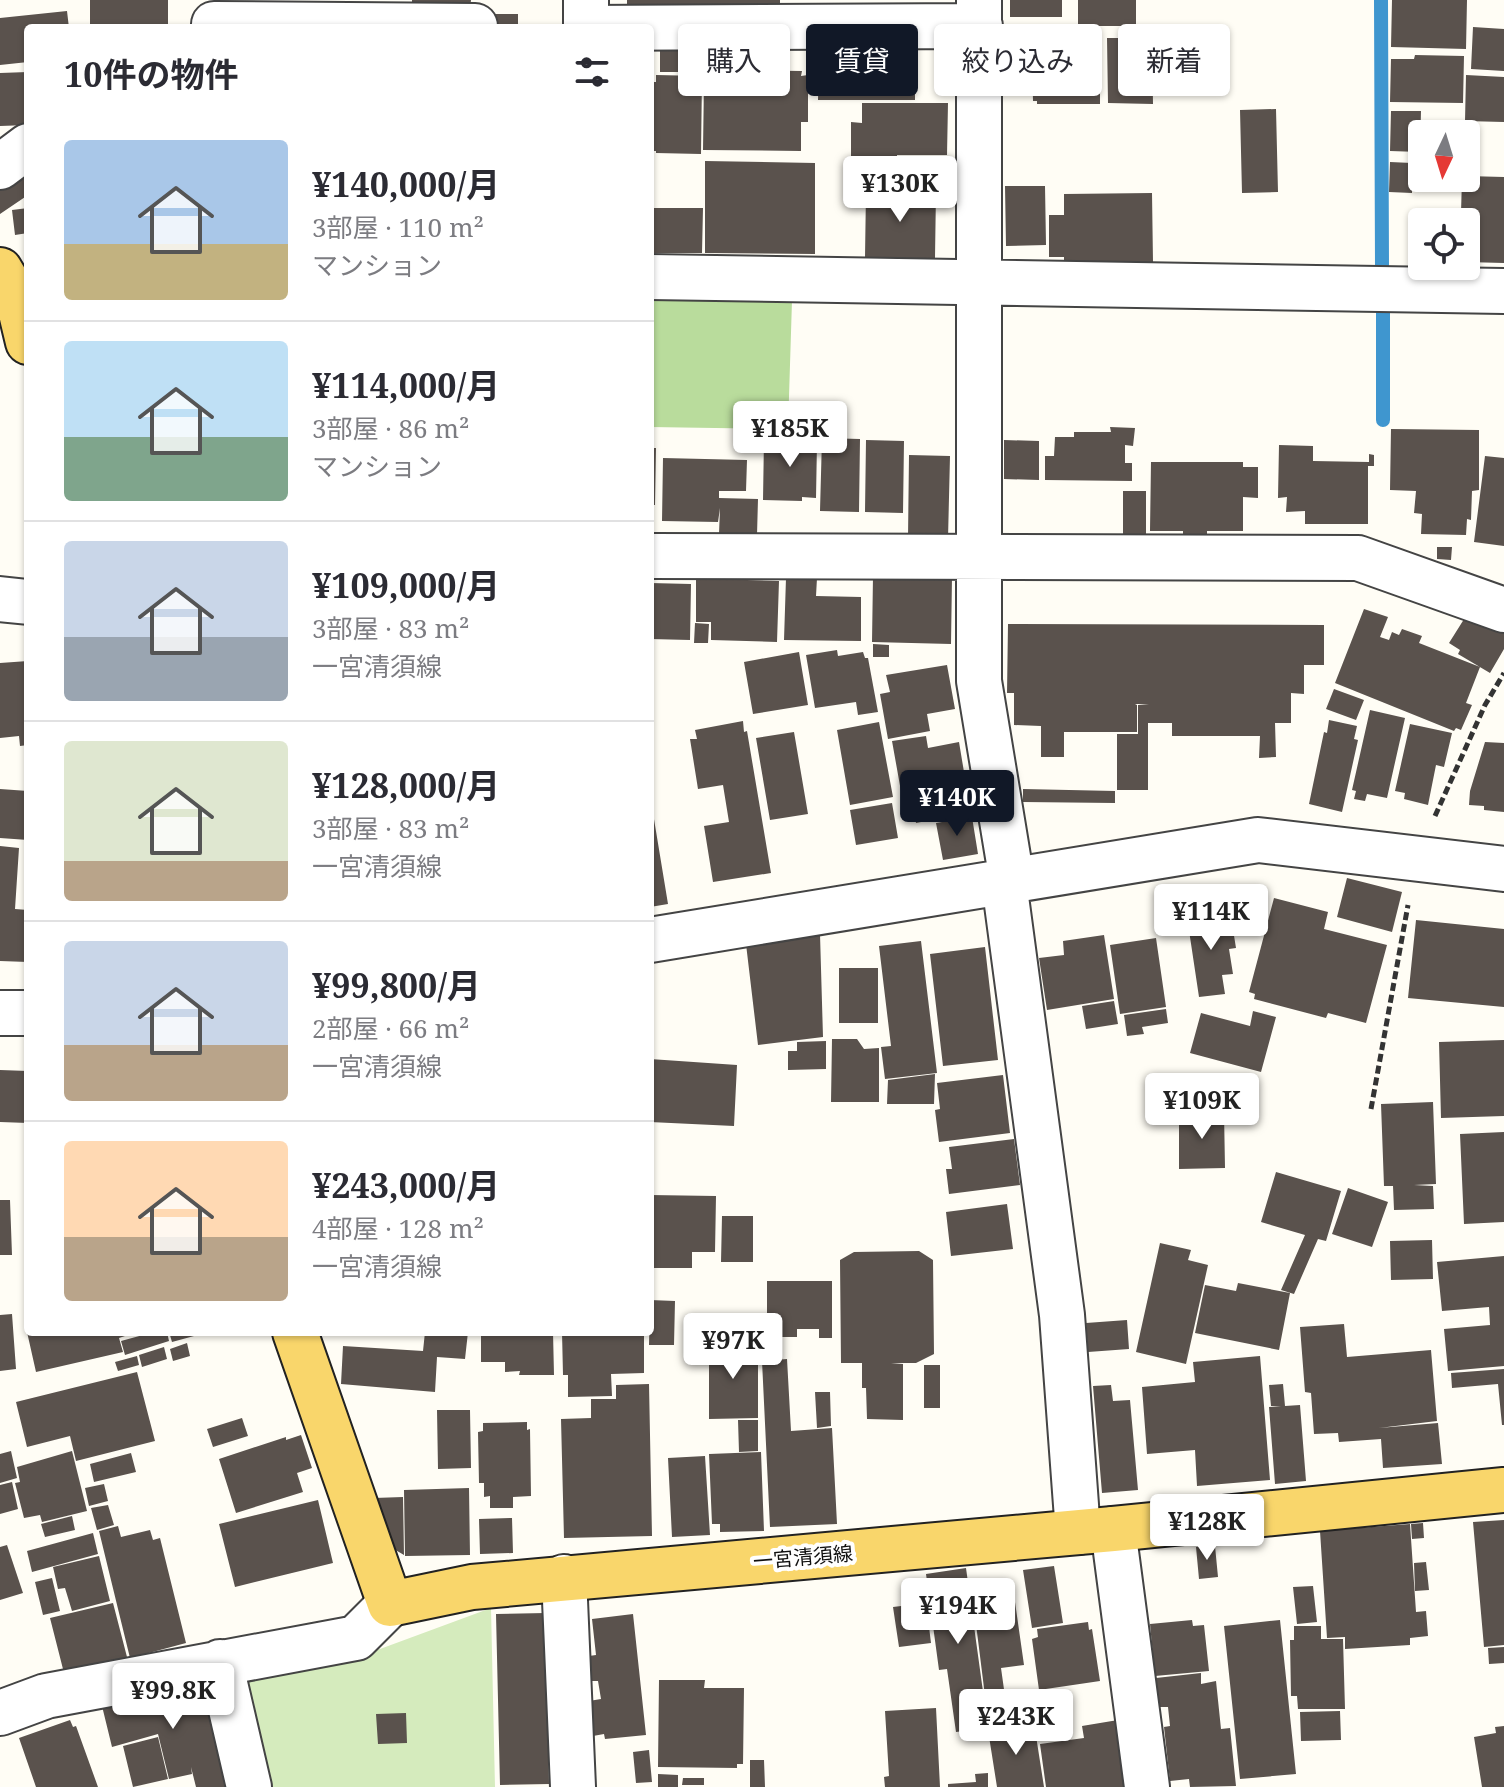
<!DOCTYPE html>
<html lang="ja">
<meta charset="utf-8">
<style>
:root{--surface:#fff;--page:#f2f2f3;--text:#2b2b33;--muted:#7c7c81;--line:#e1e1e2;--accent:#111827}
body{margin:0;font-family:"Noto Serif","Noto Sans JP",serif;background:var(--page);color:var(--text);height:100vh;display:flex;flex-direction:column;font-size:30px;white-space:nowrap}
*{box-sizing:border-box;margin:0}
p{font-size:26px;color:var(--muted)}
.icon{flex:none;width:44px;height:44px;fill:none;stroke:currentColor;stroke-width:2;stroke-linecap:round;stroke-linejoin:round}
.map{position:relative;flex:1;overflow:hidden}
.details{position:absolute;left:24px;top:24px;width:630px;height:1312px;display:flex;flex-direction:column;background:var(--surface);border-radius:8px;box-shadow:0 2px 6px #0004}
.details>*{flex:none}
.top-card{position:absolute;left:678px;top:24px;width:706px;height:72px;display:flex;gap:16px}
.needle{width:52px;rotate:184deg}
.tools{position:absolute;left:1408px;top:120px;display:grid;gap:16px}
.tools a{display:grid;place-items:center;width:72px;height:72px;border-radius:8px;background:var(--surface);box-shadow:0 2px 6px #0004;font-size:40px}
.price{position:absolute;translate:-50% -68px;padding:0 18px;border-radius:8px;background:#fff;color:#222;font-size:26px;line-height:52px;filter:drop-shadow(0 2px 4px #0008)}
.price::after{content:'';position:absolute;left:50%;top:48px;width:24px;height:18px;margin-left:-12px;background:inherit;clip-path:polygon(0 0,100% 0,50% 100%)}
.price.selected{background:var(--accent);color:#fff}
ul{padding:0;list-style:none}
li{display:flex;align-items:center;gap:24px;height:200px;padding:0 40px}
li+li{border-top:2px solid var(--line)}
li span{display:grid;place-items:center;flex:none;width:224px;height:160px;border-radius:8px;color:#555}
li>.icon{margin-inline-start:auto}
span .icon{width:96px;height:96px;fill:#fffc;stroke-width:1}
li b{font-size:34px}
h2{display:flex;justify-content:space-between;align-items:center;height:96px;padding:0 40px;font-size:34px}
.pill{padding:0 28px;border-radius:8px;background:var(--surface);box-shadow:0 2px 6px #0004;font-size:28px;line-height:72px}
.pill.selected{background:var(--accent);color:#fff}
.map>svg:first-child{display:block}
.green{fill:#d5ebbd}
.forest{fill:#b9dc9c}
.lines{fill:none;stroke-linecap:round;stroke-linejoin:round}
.stream{stroke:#3f96cf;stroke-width:14}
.building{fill:#5a524d}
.minor-casing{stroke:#444;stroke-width:48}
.major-casing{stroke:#222;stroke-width:48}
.path{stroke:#333;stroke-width:5;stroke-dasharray:8 4;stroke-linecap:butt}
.minor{stroke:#fff;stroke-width:44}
.major{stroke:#f9d66b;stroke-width:44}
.labels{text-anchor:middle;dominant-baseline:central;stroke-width:8;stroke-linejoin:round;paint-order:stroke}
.street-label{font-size:20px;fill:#111;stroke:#fff}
</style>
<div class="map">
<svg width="1504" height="1787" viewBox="0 0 1504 1787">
<rect width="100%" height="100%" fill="#fffdf5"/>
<!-- green -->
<path class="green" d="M491,1608L495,1787H267L244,1691L254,1671L380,1649Z"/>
<!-- forest -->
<path class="forest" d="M650,299L792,300L788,429L650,427Z"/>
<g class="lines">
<!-- stream -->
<path class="stream" d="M1381,0L1382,268
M1383,311V420"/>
</g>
<!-- building -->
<path class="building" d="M90,0H168V28H90Z
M412,0H471L470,9L412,8Z
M627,0H780V12L627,11Z
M1010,0H1062V17H1010Z
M1078,0H1136V26H1078Z
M1392,0H1467L1466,49L1391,47Z
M67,11L69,28H28V62L0,65V18Z
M486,14H518V28H485Z
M1473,27L1504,29V71L1471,69Z
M1107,38H1147V45H1152L1153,104L1108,103Z
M660,45H678V72H660Z
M819,49L904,50V72H915V100H818Z
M1415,55L1464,56L1463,103L1390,102L1391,59H1414Z
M1037,57H1100V104H1037V101H1033L1032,62L1037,61Z
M719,70L802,71L801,76L808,75V122H801V151L703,150L704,80H719Z
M28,72V125L0,126V73Z
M656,75L702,76L701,154L656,153V151H650V82H656Z
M1466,75L1504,77V122L1465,121Z
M862,103H948L947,155H897V185H857L858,157H851V122L862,123Z
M1276,109L1278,192L1242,193L1240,110Z
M1391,111H1421L1420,152L1390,151Z
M705,161L815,163V254L705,253Z
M1390,162L1412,163V193L1389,192Z
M28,164V195L0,214V179Z
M1466,176L1504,177V263L1466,262V222H1453V213H1461L1462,178Z
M1005,186H1045L1046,245L1006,246Z
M866,191H936L935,258H865Z
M1152,193L1153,262H1064V257H1049V215H1064V194Z
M28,208V233L15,235L12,210Z
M650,208H703L702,253H650Z
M1110,427L1135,428L1133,446L1125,445V463H1132V481L1045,480V456H1054L1055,437H1074V432H1111Z
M1391,429L1479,430V490L1472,491L1471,520L1467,519L1466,535L1421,534L1422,514L1414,513L1416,491L1390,490Z
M764,438L813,439V442H817L816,498L802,497V501L763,500Z
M822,438L860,439L859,512L820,511Z
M866,440L904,441L903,513L865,512Z
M1004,440L1039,441V480L1004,479Z
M1279,445L1313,446V461L1369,462V454L1374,455V466H1368V524H1305V511L1286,512L1287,497L1278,498Z
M650,448H656L655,505H650Z
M909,455L950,456L948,539L908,538Z
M1485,456L1504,458V546L1474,542Z
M663,458L747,460L746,491H719V498L758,499L757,535L719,534L720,508L718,522L662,521Z
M1151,462H1243V467H1258V498L1243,497V531H1207V539H1183V531H1150Z
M1123,491H1146V536H1123Z
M1437,547H1452L1451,560L1437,559Z
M727,575H748L747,580L779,581L777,642L711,640V622H696V579L727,580Z
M873,576L952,577L951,644L872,642Z
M786,578H817L816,596L861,597V641L784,640Z
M650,583L691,584L690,640L650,639Z
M1364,609L1388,617L1380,637L1389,640L1392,632L1399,635L1402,629L1422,636L1419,643L1480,667L1466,703L1472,705L1461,730L1456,728L1454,731L1335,683Z
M1466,616L1478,618L1504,633V649L1490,673L1458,654L1460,650L1449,643Z
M695,623L709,624L708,643H694Z
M1008,624L1324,625V665H1304V694L1291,693V723H1275L1276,757L1259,758L1260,736H1172V723H1148V790H1117V734H1138V705L1149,704H1135L1137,705V732H1064V757H1041V726L1014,725V693H1007Z
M873,644L889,645V657H873Z
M837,650L838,656L863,652L865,658H868L878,712L858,715L856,702L815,708L806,655Z
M799,652L808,705L753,714L744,662Z
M28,661V745L20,746L19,736L0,738V663Z
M947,665L955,709L927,714L930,731L888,739L880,694L890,692L886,675Z
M1334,689L1364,700L1356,720L1326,709Z
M1370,710L1405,718L1387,798L1367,794L1365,801L1354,799L1356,791L1352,790Z
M1329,720L1357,726L1354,739L1358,740L1342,812L1309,804L1324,732L1327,733Z
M743,721L744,732L747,731L771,873L713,882L704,826L729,822L723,785L698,789L690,739H697L695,730Z
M879,722L893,797L850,805L837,730Z
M1410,724L1452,733L1444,767L1436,765L1428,805L1404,799L1405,793L1395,791Z
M794,732L808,814L770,820L756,738Z
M926,736L928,748L959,742L970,808L957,810V815L916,823L913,806L904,808L892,741Z
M1485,742L1504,743V812L1484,810V806L1469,805L1470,791Z
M0,789L28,791V840L0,838Z
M1023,789L1115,791V803L1023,802Z
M892,803L898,838L856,845L850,810Z
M652,807L668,904L650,907V808Z
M972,817L978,854L943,860L936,823Z
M0,846L19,848L15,909L28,910V962L0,961Z
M1347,878L1402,892L1392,932L1337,917Z
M1274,898L1328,912L1324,929L1387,945L1366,1023L1328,1013L1326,1018L1254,999L1255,994L1249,992Z
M1208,913L1209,921L1231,917L1236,948L1229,949L1233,974L1222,975L1225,994L1199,997L1187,917Z
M1416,920L1504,929V1007L1408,998Z
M820,934L823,1037L758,1045L746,944Z
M1104,935L1114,999L1047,1010L1039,958L1064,955L1063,941Z
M1156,938L1166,1007L1120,1014L1110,945Z
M921,941L937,1073L885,1079L881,1047L891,1046L879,946Z
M985,947L998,1060L943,1066L930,954Z
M839,968H878V1023H839Z
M1114,1001L1118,1024L1086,1029L1082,1006Z
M1166,1009L1168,1023L1142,1027L1144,1034L1127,1036L1124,1015Z
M1253,1011L1276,1017L1261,1072L1190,1053L1201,1013L1250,1026Z
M832,1039H857L864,1049L879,1048V1102H831Z
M1504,1040V1116L1441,1118L1439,1042Z
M826,1041V1069L788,1070V1051H797V1042Z
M650,1059L737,1065L734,1126L650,1122Z
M0,1070L28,1071V1123L0,1122Z
M935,1074L934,1104H887L888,1080Z
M1003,1075L1010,1133L939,1142L935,1110L940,1109L937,1083Z
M1433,1102L1436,1184L1414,1185L1433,1186L1434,1209L1394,1210L1393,1186H1384L1381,1104Z
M1224,1112L1225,1168L1179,1169V1113Z
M1504,1132V1222L1464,1224L1460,1134Z
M1014,1139L1020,1185L949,1194L946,1169H952L949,1147Z
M1276,1172L1341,1191L1326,1241L1318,1239L1294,1294L1281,1290L1305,1235L1261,1222Z
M1348,1188L1388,1202L1372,1247L1332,1234Z
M650,1195L716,1196L715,1252H692V1268H650Z
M0,1200H10L12,1255H0Z
M1007,1204L1013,1249L951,1256L946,1212Z
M722,1216H753V1262H721Z
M1432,1240L1433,1279L1391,1280L1390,1241Z
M1160,1243L1191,1250L1188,1260L1208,1265L1186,1364L1136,1352Z
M919,1251L933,1260L934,1354L916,1363H891L903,1364V1420L867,1419L866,1388H862V1363H841L840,1260L854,1252Z
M1504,1256V1366L1448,1371L1444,1329L1490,1325L1489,1307L1442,1311L1437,1262Z
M767,1281H832V1338H819V1329H797V1337H781V1330H767Z
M1238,1283L1290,1293L1279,1350L1195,1333L1205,1285L1236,1291Z
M650,1300L675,1301L674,1345H649Z
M12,1314L16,1369L0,1371V1315Z
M1127,1320L1129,1349L1088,1352L1086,1323Z
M1344,1324L1347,1357L1431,1350L1437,1421L1379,1428L1438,1423L1442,1464L1383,1468L1381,1439L1339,1442L1338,1433L1314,1434L1311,1393L1305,1392L1300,1327Z
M27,1332H124L125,1336L119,1338L123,1352L36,1372Z
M154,1332H167L169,1341L125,1355L121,1341Z
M169,1332H205V1333L172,1342Z
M425,1332H468L465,1359L437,1357L435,1392L341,1384L343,1346L423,1351Z
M481,1332H553L554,1375H519L520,1371L505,1372V1362H481Z
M562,1332H644V1373L611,1374L612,1396L568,1397V1375H563Z
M187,1343L190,1356L173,1361L170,1349Z
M709,1344H758V1418L709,1419Z
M164,1347L167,1359L142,1367L139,1355Z
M137,1356L139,1365L118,1371L115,1362Z
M1260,1356L1270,1480L1197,1486L1195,1450L1147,1454L1142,1387L1195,1382L1193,1362Z
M787,1359L791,1431L832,1428L837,1524L770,1527L762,1361Z
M924,1365H940V1408H924Z
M1504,1369V1425H1502L1498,1384L1452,1388L1451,1373Z
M137,1372L155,1441L76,1461L70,1436L27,1447L16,1402Z
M649,1384L652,1536L564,1538L561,1419L591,1418V1399H616V1385Z
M1283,1384L1285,1406L1300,1405L1306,1481L1275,1484L1269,1407L1281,1406H1271L1269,1385Z
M1111,1385L1113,1401L1130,1400L1138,1490L1102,1493L1093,1386Z
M815,1392H830L831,1426L817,1428Z
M437,1410H470L471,1468L438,1469Z
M242,1418L248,1436L213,1447L207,1429Z
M738,1420H758V1451L739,1452Z
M527,1422V1430L530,1429L531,1496L513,1497V1508H490V1496L484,1497V1483H479L478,1432L483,1431V1423Z
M301,1435L312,1468L297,1473L303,1492L236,1513L219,1459L286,1437V1440Z
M11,1451L17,1478L0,1483V1454Z
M72,1451L87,1511L42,1522L40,1515L24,1518L15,1483L20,1482L17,1467Z
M761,1452L764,1531L720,1532V1524H712L709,1454Z
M131,1453L136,1472L94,1482L90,1464Z
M705,1456L710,1535L672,1537L668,1458Z
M12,1482L18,1509L0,1514V1485Z
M104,1484L108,1501L89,1506L85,1488Z
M469,1488L470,1555L405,1556L404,1490Z
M403,1497L404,1555L387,1545L374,1498Z
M318,1500L333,1563L235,1587L219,1524Z
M108,1505L114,1525L97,1530L91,1508Z
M72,1516L75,1530L45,1537L41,1524Z
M512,1518L513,1553L480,1554L479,1519Z
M1504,1520V1645L1484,1647L1473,1522Z
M1423,1523L1424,1538L1412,1539L1411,1524Z
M1410,1524L1416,1612L1426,1611L1428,1636L1410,1638V1645L1345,1649V1637L1327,1638L1320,1531Z
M118,1526L121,1537L150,1530L153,1540L160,1538L186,1643L130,1658L99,1531Z
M93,1533L98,1554L32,1572L27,1551Z
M7,1545L23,1593L0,1600V1547Z
M1215,1546L1218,1577L1199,1579L1196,1547Z
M99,1556L110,1601L72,1611L65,1588L58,1589L53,1567Z
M1426,1562L1429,1590L1415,1591L1414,1563Z
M1054,1566L1063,1623L1032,1628L1023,1570Z
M966,1568L988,1728L956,1732L947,1669L939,1670L926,1574Z
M52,1578L60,1611L43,1615L35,1582Z
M1313,1586L1317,1622L1297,1624L1293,1587Z
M1014,1595L1024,1665L1001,1668L1009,1725L989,1728L973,1600Z
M113,1603L127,1657L64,1673L50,1618Z
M926,1603L931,1643L899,1647L893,1607Z
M546,1613L549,1784L500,1785L496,1614Z
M633,1614L646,1735L605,1739L604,1734L593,1736L589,1701L601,1699L598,1681H592L589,1656L596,1655L592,1619Z
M1192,1620L1193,1626L1204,1625L1209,1671L1155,1676L1150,1624Z
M1280,1620L1296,1774L1240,1779L1224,1626Z
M1088,1622L1089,1630L1092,1629L1100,1681L1039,1690L1032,1639L1038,1637L1037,1629Z
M1294,1626H1321V1639H1343L1345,1709H1298L1297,1696H1291L1290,1640H1294Z
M1504,1647V1663L1489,1664L1488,1648Z
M1201,1673V1684L1216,1681L1221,1729L1230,1728L1236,1786L1190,1787L1189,1779L1170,1781L1164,1727L1170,1726L1168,1707H1159L1156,1678Z
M659,1680H705L704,1688H744L743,1764H737V1768L658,1767Z
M203,1682L219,1748H216L219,1760H222L229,1787H196L191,1767L192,1774L169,1779L158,1734L112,1747L102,1706Z
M936,1708L940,1787H885L884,1777L889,1776L885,1711Z
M1340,1711L1341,1740L1301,1741L1300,1712Z
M406,1713L407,1743L378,1744L376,1714Z
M70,1720L73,1727L76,1726L98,1787H36L19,1738Z
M1118,1720L1127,1787H1046L1040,1744L1084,1738L1082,1726Z
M1034,1723L1044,1787H997L988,1730Z
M1504,1726V1787H1482L1474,1737L1496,1733L1495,1727Z
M158,1737L168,1779L133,1787L123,1746Z
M649,1750L652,1782L636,1783L633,1752Z
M750,1760H764L765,1787H750Z
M988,1773V1787H948V1784L976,1782L975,1774Z
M658,1774L678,1775V1787H658Z
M683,1778H704V1785H682Z"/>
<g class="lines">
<!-- minor casing -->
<g class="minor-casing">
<path id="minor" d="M586,0V28L980,26
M979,0V681L1012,881
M214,24L475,26
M0,167L28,146
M650,277L1504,291
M650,556L1358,558L1504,610
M0,599L28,602
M1004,882L1062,1315L1078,1532
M650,940L1258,840L1504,869
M0,1013H28
M1113,1529L1147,1787
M564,1577L573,1787
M220,1662L249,1787
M0,1713L46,1696L356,1638L390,1604"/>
</g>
<!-- major casing -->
<g class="major-casing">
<path id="major" d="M0,270L18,300L28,342
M295,1332L390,1604L472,1587L1113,1529L1504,1490"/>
</g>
<!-- path -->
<path class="path" d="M1435,816L1485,705L1504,673
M1371,1109L1408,905"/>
<!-- minor -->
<use href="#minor" class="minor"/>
<!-- major -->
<use href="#major" class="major"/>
</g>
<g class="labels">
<!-- street labels -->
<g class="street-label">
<text transform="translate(803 1557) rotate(-5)">一宮清須線</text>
</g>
</g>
</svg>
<div class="tools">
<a><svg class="needle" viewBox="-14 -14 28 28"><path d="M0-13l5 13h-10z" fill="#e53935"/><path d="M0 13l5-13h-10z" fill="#7c7c81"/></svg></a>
<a><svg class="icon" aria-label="locate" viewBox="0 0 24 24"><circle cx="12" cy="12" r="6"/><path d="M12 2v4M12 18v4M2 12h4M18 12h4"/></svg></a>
</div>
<b class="price" style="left:900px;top:224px">¥130K</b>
<b class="price" style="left:790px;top:469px">¥185K</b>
<b class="price selected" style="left:957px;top:838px">¥140K</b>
<b class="price" style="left:1211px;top:952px">¥114K</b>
<b class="price" style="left:1202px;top:1141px">¥109K</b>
<b class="price" style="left:733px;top:1381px">¥97K</b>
<b class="price" style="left:1207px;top:1562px">¥128K</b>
<b class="price" style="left:958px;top:1646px">¥194K</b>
<b class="price" style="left:173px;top:1731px">¥99.8K</b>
<b class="price" style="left:1016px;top:1757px">¥243K</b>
<div class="top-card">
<a class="pill">購入</a>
<a class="pill selected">賃貸</a>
<a class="pill">絞り込み</a>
<a class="pill">新着</a>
</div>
<section class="details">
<h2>10件の物件<svg class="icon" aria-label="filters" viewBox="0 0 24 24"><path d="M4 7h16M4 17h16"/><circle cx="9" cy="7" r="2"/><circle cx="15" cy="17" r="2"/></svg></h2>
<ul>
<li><span style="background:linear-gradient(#a9c7e8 65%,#c2b280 0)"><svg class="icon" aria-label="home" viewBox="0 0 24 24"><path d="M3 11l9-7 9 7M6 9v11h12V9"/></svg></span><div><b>¥140,000/月</b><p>3部屋 · 110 m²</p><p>マンション</p></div></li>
<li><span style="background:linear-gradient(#bfe0f5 60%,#7fa58c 0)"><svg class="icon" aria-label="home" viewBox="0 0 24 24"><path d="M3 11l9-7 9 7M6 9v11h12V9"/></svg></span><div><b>¥114,000/月</b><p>3部屋 · 86 m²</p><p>マンション</p></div></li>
<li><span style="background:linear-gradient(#c9d6e8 60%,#9aa5b1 0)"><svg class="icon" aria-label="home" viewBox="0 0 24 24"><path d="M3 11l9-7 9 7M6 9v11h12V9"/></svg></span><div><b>¥109,000/月</b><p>3部屋 · 83 m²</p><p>一宮清須線</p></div></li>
<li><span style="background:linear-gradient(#dfe7d0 75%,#b9a48a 0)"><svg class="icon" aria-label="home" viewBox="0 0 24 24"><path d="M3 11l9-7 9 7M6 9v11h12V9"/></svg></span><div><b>¥128,000/月</b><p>3部屋 · 83 m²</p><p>一宮清須線</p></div></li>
<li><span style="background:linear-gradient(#c9d6e8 65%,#b9a48a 0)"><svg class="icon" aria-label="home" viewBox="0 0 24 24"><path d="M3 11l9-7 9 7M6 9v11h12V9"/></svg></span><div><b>¥99,800/月</b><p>2部屋 · 66 m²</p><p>一宮清須線</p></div></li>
<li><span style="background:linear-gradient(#ffd9b3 60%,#b9a48a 0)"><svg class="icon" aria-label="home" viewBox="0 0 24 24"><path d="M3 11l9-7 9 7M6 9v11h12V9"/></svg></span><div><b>¥243,000/月</b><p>4部屋 · 128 m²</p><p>一宮清須線</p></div></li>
</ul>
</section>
</div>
